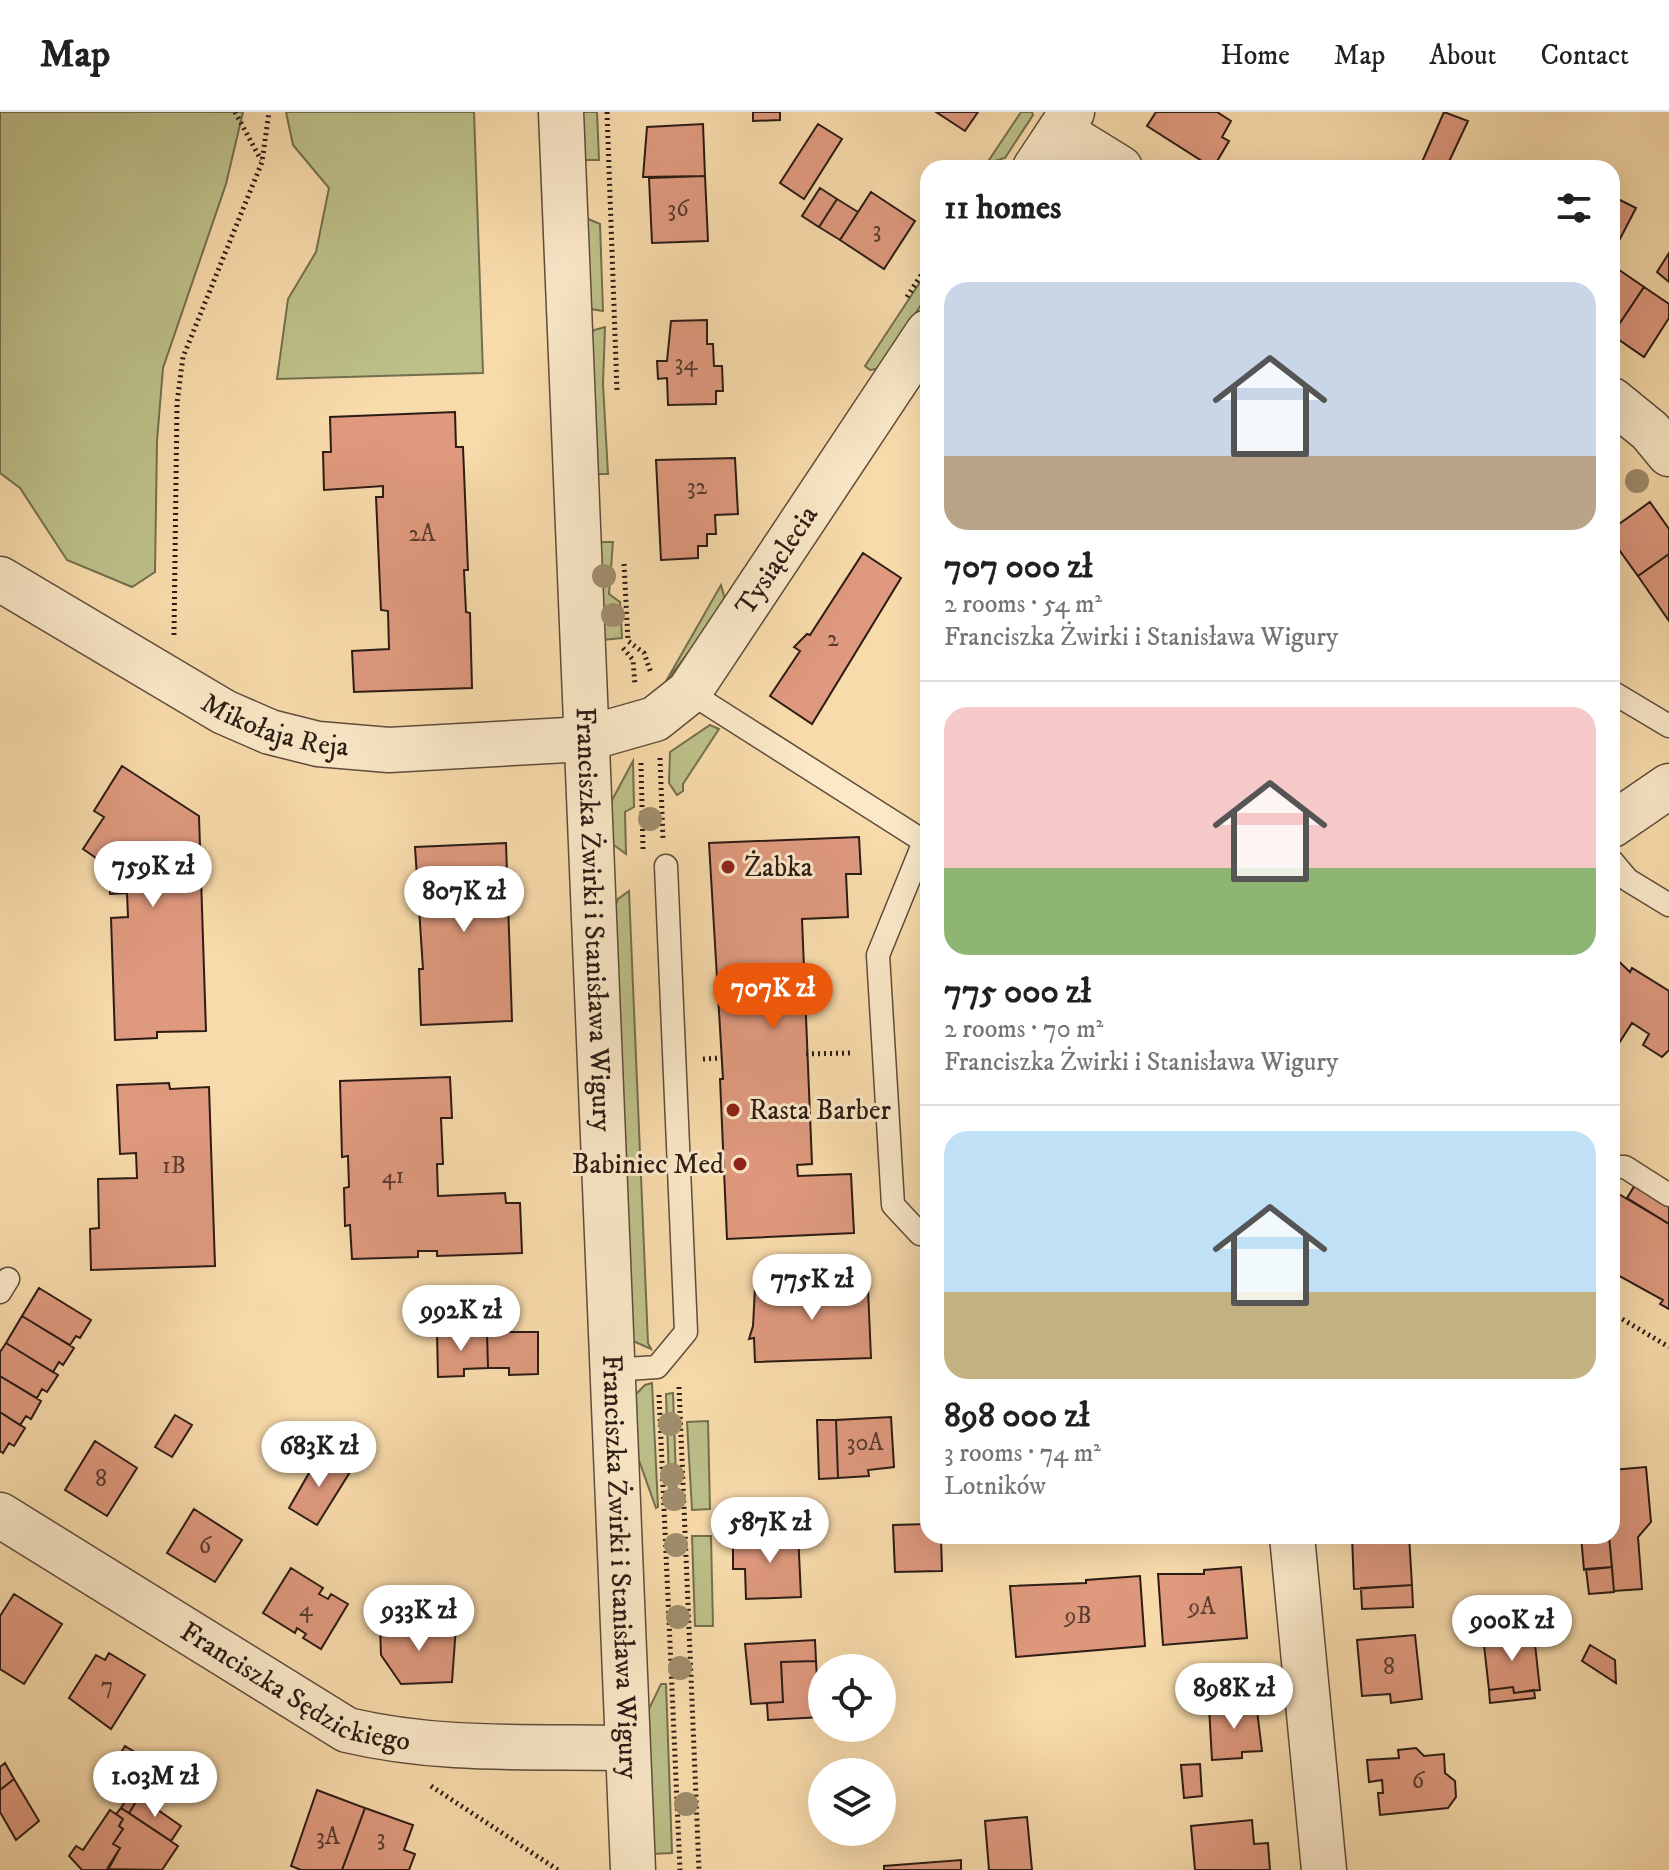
<!DOCTYPE html>
<meta charset="utf-8">
<style>
:root{--surface:#fff;--page:#f2f2f2;--text:#202124;--muted:#757577;--line:#e0e0e0;--accent:#ea580c}
body{margin:0;font-family:"IM FELL DW Pica",serif;background:var(--page);color:var(--text);height:100vh;display:flex;flex-direction:column;font-size:30px;white-space:nowrap}
*{box-sizing:border-box;margin:0}
p{font-size:26px;color:var(--muted)}
.icon{flex:none;width:44px;height:44px;fill:none;stroke:currentColor;stroke-width:2;stroke-linecap:round;stroke-linejoin:round}
.map{position:relative;flex:1;overflow:hidden}
.drawer{position:absolute;left:920px;top:48px;width:700px;height:1384px;display:flex;flex-direction:column;background:var(--surface);border-radius:24px;box-shadow:0 8px 32px #0002}
.drawer>*{flex:none}
.controls{position:absolute;left:808px;top:1542px;display:grid;gap:16px}
.controls a{display:grid;place-items:center;width:88px;height:88px;border-radius:50%;background:var(--surface);box-shadow:0 8px 32px #0002;font-size:40px}
.price{position:absolute;translate:-50% -68px;padding:0 18px;border-radius:28px;background:#fff;color:#222;font-size:26px;line-height:52px;filter:drop-shadow(0 2px 4px #0008)}
.price::after{content:'';position:absolute;left:50%;top:48px;width:24px;height:18px;margin-left:-12px;background:inherit;clip-path:polygon(0 0,100% 0,50% 100%)}
.price.current{background:var(--accent);color:#fff}
ul{padding:0;list-style:none}
li{display:grid;align-content:center;gap:16px;height:424px;padding:0 24px}
li+li{border-top:2px solid var(--line)}
li span{display:grid;place-items:center;height:248px;border-radius:24px;color:#555}
li>.icon{margin-inline-start:auto}
span .icon{width:144px;height:144px;fill:#fffc;stroke-width:1}
li b{font-size:34px}
h2{display:flex;justify-content:space-between;align-items:center;height:96px;padding:0 24px;font-size:34px}
header{display:flex;align-items:center;gap:48px;box-sizing:border-box;height:112px;padding:0 40px;background:var(--surface);border-bottom:2px solid var(--line)}
header strong{font-size:38px}
nav{display:flex;gap:44px;margin-inline-start:auto;font-size:28px}
.map>svg:first-child{display:block}
.green{fill:#bdc089;stroke:#746e4f;stroke-width:2}
.building{fill:#df997e;stroke:#2c1c15;stroke-width:2}
.lines{fill:none;stroke-linecap:round;stroke-linejoin:round}
.service-casing{stroke:#5f4c3a;stroke-width:25}
.minor-casing{stroke:#5f4c3a;stroke-width:47}
.tertiary-casing{stroke:#5f4c3a;stroke-width:47}
.path{stroke:#2c1c15;stroke-width:5;stroke-dasharray:2 4;stroke-linecap:butt}
.service{stroke:#fae8c8;stroke-width:22}
.minor{stroke:#fae8c8;stroke-width:44}
.tertiary{stroke:#fae8c8;stroke-width:44}
.tree{fill:#a08d6c}
.poi-dot{fill:#8f2418;stroke:#fae8c8;stroke-width:3}
.labels{text-anchor:middle;dominant-baseline:central;stroke-width:6;stroke-linejoin:round;paint-order:stroke}
.number-label{font-size:24px;fill:#593b2f}
.street-label{font-size:28px;fill:#2c1c15;stroke:#fae8c8}
.poi-label{font-size:28px;fill:#2c1c15;stroke:#fae8c8;text-anchor:start}
</style>
<header>
<strong>Map</strong>
<nav><a>Home</a><a>Map</a><a>About</a><a>Contact</a></nav>
</header>
<div class="map">
<svg width="1669" height="1758" viewBox="0 0 1669 1758">
<rect width="100%" height="100%" fill="#f8dbab"/>
<filter id="stains"><feTurbulence type="fractalNoise" baseFrequency=".0025" numOctaves="4"/><feColorMatrix values="0 0 0 0 .2 0 0 0 0 .09 0 0 0 0 .02 0 0 0 .5 -.17"/></filter>
<radialGradient id="worn" r=".72"><stop offset=".6" stop-color="#630" stop-opacity="0"/><stop offset="1" stop-color="#630" stop-opacity=".3"/></radialGradient>
<!-- green -->
<path class="green" d="M0,0H243L226,72L163,256L157,329L155,460L132,475L67,448L20,376L0,361Z
M286,0H474L483,261L277,267L288,187L316,140L329,76L293,33Z
M582,0H597L599,48H584Z
M1021,0H1032L1033,3L1005,46L987,51Z
M586,106L600,112L603,199L591,197L588,192Z
M928,158V182L880,256L870,258L865,254Z
M605,215L603,272L608,362H597L589,226L594,218Z
M602,430H613L609,482L620,490L622,526L603,528L598,439Z
M721,473L726,491L665,571Z
M710,613L719,617L683,672V679L677,683L669,671L670,640Z
M633,649L634,695L625,700L626,742L611,731V690Z
M629,779L648,1231L651,1237L633,1229L615,794L618,787Z
M652,1271L658,1395L656,1396L636,1340L634,1284L645,1273Z
M673,1281L677,1395H670L666,1282Z
M708,1309L710,1397L692,1398L687,1310Z
M692,1424H711L713,1514H695Z
M661,1572H666L672,1741L651,1742L647,1601Z"/>
<!-- building -->
<path class="building" d="M753,0H780V8L753,9Z
M936,0H978L965,19Z
M1156,0H1217L1231,9L1222,25L1229,29L1213,56L1147,14Z
M1444,0L1468,9L1446,56H1435L1422,50Z
M703,12L705,64L643,65L647,15Z
M818,12L842,27L804,87L780,71Z
M705,64L708,129L652,131L649,66Z
M820,76L837,87L819,115L802,104Z
M871,80L915,109L884,157L840,128Z
M1612,84L1636,96L1620,127L1612,123Z
M837,87L858,100L840,128L819,115Z
M1669,141V170L1657,160Z
M1612,153L1644,175L1612,223Z
M1644,175L1669,192V206L1644,245L1612,223Z
M707,208V232H713L714,254H722L723,279H716V292L668,293L667,266L658,267L657,249H667L671,209Z
M455,300L456,335H463L468,458H464L466,500L470,501L472,576L354,580L352,539L389,537L388,499L381,498L376,385H383V374L324,378L323,340H331L330,305Z
M735,346L738,402L715,403L716,422H707V434H698V446L661,448L656,348Z
M1650,390L1669,417V442L1638,464L1612,428V417Z
M863,441L901,466L812,612L770,584L800,539L794,535L807,522L810,523Z
M1669,442V509L1638,464Z
M122,654L199,704L206,919L157,920V926L115,928L111,806L128,805L127,781L110,782L109,755L83,737L104,705L94,699Z
M859,725L861,762H846L848,805L802,807L812,1052L797,1053L798,1064L851,1062L854,1121L727,1127L720,967H723L709,731Z
M506,731L512,909L421,913L419,857H423L415,735Z
M1612,843L1630,860L1632,856L1669,879V938L1662,945L1643,933L1649,922L1632,911L1612,942Z
M450,965L452,1006H441L443,1052H437L438,1084L505,1081L506,1091H520L522,1141L437,1144V1139H418V1145L352,1147L350,1113L345,1114L344,1076L349,1075L348,1044L342,1045L340,969Z
M169,971L170,977L209,975L215,1154L91,1158L90,1117L99,1116L98,1067L137,1066L136,1041L120,1042L117,973Z
M1637,1070L1669,1091V1112L1627,1086Z
M1612,1078L1669,1112V1197L1660,1192L1663,1188L1612,1160Z
M858,1169L868,1177L871,1246L755,1250L754,1226L749,1227L753,1214L755,1176Z
M39,1176L91,1208L80,1226L76,1224L70,1233L22,1204Z
M22,1204L74,1236L63,1253L59,1250L53,1260L6,1231Z
M487,1220H538V1262L509,1263V1256H488Z
M487,1220L488,1256L464,1257V1264L438,1265L437,1221Z
M6,1231L58,1263L47,1280L42,1277L37,1286L0,1264V1240Z
M0,1264L41,1289L31,1307L26,1304L20,1313L0,1300Z
M0,1300L25,1316L14,1334L9,1331L3,1341L0,1339Z
M175,1303L192,1313L172,1345L155,1335Z
M891,1305L894,1355L868,1358L869,1364L838,1366L836,1308Z
M817,1308H836L838,1366L819,1367Z
M95,1329L137,1356L107,1404L65,1378Z
M320,1342L350,1360L317,1413L289,1396Z
M1646,1355L1651,1410L1638,1425L1642,1477L1614,1479L1609,1424H1612V1358Z
M194,1397L242,1428L215,1470L167,1441Z
M928,1412V1424H941L942,1459L895,1460L893,1413Z
M798,1420L801,1485L746,1487L745,1457H733V1435H744V1423Z
M1352,1424H1409L1412,1473L1354,1477Z
M1581,1424H1609L1612,1455L1584,1458Z
M1241,1455L1247,1526L1163,1533L1158,1462H1204V1458Z
M1612,1455L1614,1480L1589,1482L1586,1457Z
M291,1456L323,1476L319,1482L328,1487L331,1482L348,1492L321,1537L303,1526L306,1522L297,1516L295,1521L263,1501Z
M1140,1464L1145,1534L1016,1545L1010,1474L1086,1471V1468Z
M1412,1473L1413,1495L1362,1497L1361,1476Z
M14,1482L62,1512L24,1572L0,1557V1504Z
M380,1514H456L452,1570L401,1572L381,1543Z
M1509,1522V1525L1534,1523L1540,1578L1514,1581L1513,1575L1489,1578L1483,1524Z
M1415,1523L1422,1587L1391,1591L1390,1582L1362,1584L1357,1528Z
M815,1528L816,1549L781,1550L783,1590L751,1592L745,1532Z
M1590,1533L1615,1548L1616,1571L1582,1549Z
M109,1541L145,1563L111,1617L69,1586L96,1543L105,1548Z
M816,1549L817,1567H822V1605L768,1608L767,1591L783,1590L781,1550Z
M1513,1575L1514,1581L1534,1578L1535,1586L1490,1591L1489,1578Z
M1256,1590L1262,1639L1242,1640V1646L1212,1648L1209,1595Z
M125,1634L138,1642L118,1674L105,1666Z
M1416,1636L1424,1644L1444,1642L1445,1661L1455,1669L1456,1685L1448,1696L1380,1703L1378,1681H1383L1382,1668L1369,1670L1367,1648L1399,1646L1398,1638Z
M5,1651L14,1667L0,1678V1655Z
M1200,1652L1202,1684L1184,1686L1181,1653Z
M14,1667L39,1709L16,1728L0,1700V1678Z
M138,1669L156,1682L149,1692L139,1685L129,1701L121,1696Z
M317,1678L365,1696L342,1758H301L291,1754Z
M139,1685L181,1714L171,1729L129,1701Z
M121,1696L178,1734L162,1758L107,1757L120,1736L113,1732L123,1717L119,1714L123,1707L116,1702Z
M365,1696L413,1713L404,1738L415,1742L409,1758H342Z
M110,1698L123,1707L119,1714L123,1717L113,1732L120,1736L108,1758H82L69,1744L76,1734L83,1738Z
M1027,1705L1032,1758H989L985,1709Z
M1252,1708L1254,1732L1268,1731L1270,1758H1195L1191,1714Z
M961,1748V1758H884V1754Z"/>
<g class="lines">
<!-- service casing -->
<g class="service-casing">
<path id="service" d="M689,580L928,732
M1612,580L1669,614
M924,730L878,843L893,1093L920,1122L928,1123
M1612,749L1628,768L1669,793
M1612,1055H1625L1669,1083
M0,1180L8,1167
M611,1258L657,1255L686,1220L666,754"/>
</g>
<!-- minor casing -->
<g class="minor-casing">
<g id="minor">
<path d="M1060,19L1120,56"/>
<path d="M1035,56L1072,0"/>
<path d="M1612,288L1650,319L1669,342"/>
<path id="s1" d="M0,467L224,600L270,620L318,632L389,638L585,627L655,607L689,580L928,220"/>
<path d="M1612,713L1669,674"/>
<path id="s2" d="M0,1403L347,1618C440,1640 531,1634 626,1636"/>
<path d="M1292,1424L1324,1758"/>
</g>
</g>
<!-- tertiary casing -->
<g class="tertiary-casing">
<g id="tertiary">
<path id="s3" d="M561,0L633,1758"/>
</g>
</g>
<!-- path -->
<path class="path" d="M235,0L261,48
M607,0L617,278
M907,185L928,152
M624,452L628,529L644,541L651,561
M174,523L177,291L183,245L262,50L269,0
M623,536L633,548L635,573
M660,646L663,728
M641,651L643,737
M806,942L853,941
M703,947L722,946
M1612,1201L1669,1235
M679,1275L699,1758
M659,1283L680,1758
M431,1674L558,1758"/>
<!-- service -->
<use href="#service" class="service"/>
<!-- minor -->
<use href="#minor" class="minor"/>
<!-- tertiary -->
<use href="#tertiary" class="tertiary"/>
</g>
<!-- trees -->
<g class="tree">
<circle cx="1637" cy="369" r="12"/>
<circle cx="604" cy="464" r="12"/>
<circle cx="613" cy="503" r="12"/>
<circle cx="650" cy="707" r="12"/>
<circle cx="670" cy="1312" r="12"/>
<circle cx="672" cy="1363" r="12"/>
<circle cx="674" cy="1387" r="12"/>
<circle cx="676" cy="1433" r="12"/>
<circle cx="678" cy="1505" r="12"/>
<circle cx="680" cy="1556" r="12"/>
<circle cx="686" cy="1692" r="12"/>
</g>
<!-- markers -->
<g class="poi-dot">
<circle cx="728" cy="755" r="8"/>
<circle cx="733" cy="998" r="8"/>
<circle cx="740" cy="1052" r="8"/>
</g>
<g class="labels">
<!-- number labels -->
<g class="number-label">
<text x="678" y="97">36</text>
<text x="877" y="118">3</text>
<text x="686" y="251">34</text>
<text x="697" y="375">32</text>
<text x="422" y="422">2A</text>
<text x="833" y="527">2</text>
<text x="174" y="1054">1B</text>
<text x="393" y="1064">41</text>
<text x="865" y="1331">30A</text>
<text x="101" y="1367">8</text>
<text x="205" y="1434">6</text>
<text x="1202" y="1495">9A</text>
<text x="306" y="1497">4</text>
<text x="1078" y="1504">9B</text>
<text x="1389" y="1555">8</text>
<text x="107" y="1574">7</text>
<text x="1418" y="1669">6</text>
<text x="328" y="1725">3A</text>
<text x="381" y="1726">3</text>
</g>
<!-- street labels -->
<g class="street-label">
<text stroke="none"><textPath href="#s1" startOffset="902">Tysiąclecia</textPath></text>
<text stroke="none"><textPath href="#s1" startOffset="314">Mikołaja Reja</textPath></text>
<text stroke="none"><textPath href="#s3" startOffset="808">Franciszka Żwirki i Stanisława Wigury</textPath></text>
<text stroke="none"><textPath href="#s3" startOffset="1456">Franciszka Żwirki i Stanisława Wigury</textPath></text>
<text stroke="none"><textPath href="#s2" startOffset="344">Franciszka Sędzickiego</textPath></text>
</g>
<!-- poi labels -->
<g class="poi-label">
<text x="744" y="755">Żabka</text>
<text x="749" y="998">Rasta Barber</text>
<text x="724" y="1052" text-anchor="end">Babiniec Med</text>
</g>
</g>
<rect width="100%" height="100%" filter="url(#stains)"/>
<rect width="100%" height="100%" fill="url(#worn)"/>
</svg>
<div class="controls">
<a><svg class="icon" aria-label="locate" viewBox="0 0 24 24"><circle cx="12" cy="12" r="6"/><path d="M12 2v4M12 18v4M2 12h4M18 12h4"/></svg></a>
<a><svg class="icon" aria-label="layers" viewBox="0 0 24 24"><path d="M12 4l9 5-9 5-9-5zM3 14l9 5 9-5"/></svg></a>
</div>
<b class="price" style="left:153px;top:797px">759K zł</b>
<b class="price" style="left:464px;top:822px">807K zł</b>
<b class="price current" style="left:773px;top:919px">707K zł</b>
<b class="price" style="left:812px;top:1210px">775K zł</b>
<b class="price" style="left:461px;top:1241px">992K zł</b>
<b class="price" style="left:319px;top:1377px">683K zł</b>
<b class="price" style="left:770px;top:1453px">587K zł</b>
<b class="price" style="left:419px;top:1541px">933K zł</b>
<b class="price" style="left:1512px;top:1551px">900K zł</b>
<b class="price" style="left:1234px;top:1619px">898K zł</b>
<b class="price" style="left:155px;top:1707px">1.03M zł</b>
<section class="drawer">
<h2>11 homes<svg class="icon" aria-label="filters" viewBox="0 0 24 24"><path d="M4 7h16M4 17h16"/><circle cx="9" cy="7" r="2"/><circle cx="15" cy="17" r="2"/></svg></h2>
<ul>
<li><span style="background:linear-gradient(#c9d6e8 70%,#b9a48a 0)"><svg class="icon" aria-label="home" viewBox="0 0 24 24"><path d="M3 11l9-7 9 7M6 9v11h12V9"/></svg></span><div><b>707 000 zł</b><p>2 rooms · 54 m²</p><p>Franciszka Żwirki i Stanisława Wigury</p></div></li>
<li><span style="background:linear-gradient(#f6c9c9 65%,#8fb573 0)"><svg class="icon" aria-label="home" viewBox="0 0 24 24"><path d="M3 11l9-7 9 7M6 9v11h12V9"/></svg></span><div><b>775 000 zł</b><p>2 rooms · 70 m²</p><p>Franciszka Żwirki i Stanisława Wigury</p></div></li>
<li><span style="background:linear-gradient(#bfe0f5 65%,#c2b280 0)"><svg class="icon" aria-label="home" viewBox="0 0 24 24"><path d="M3 11l9-7 9 7M6 9v11h12V9"/></svg></span><div><b>898 000 zł</b><p>3 rooms · 74 m²</p><p>Lotników</p></div></li>
</ul>
</section>
</div>
